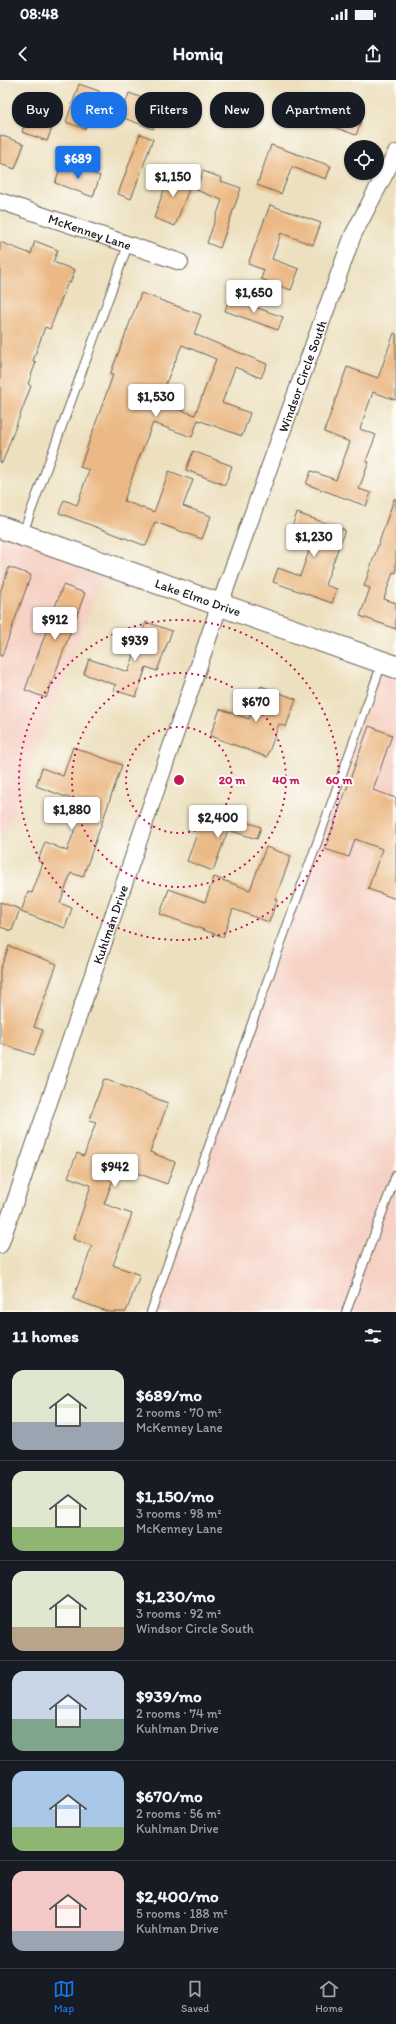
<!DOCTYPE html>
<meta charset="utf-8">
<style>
:root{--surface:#171b24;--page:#20242c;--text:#f1f3f6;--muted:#9ea1a6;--line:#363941;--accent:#1a73e8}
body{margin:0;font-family:Itim,sans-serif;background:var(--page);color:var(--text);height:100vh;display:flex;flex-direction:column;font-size:15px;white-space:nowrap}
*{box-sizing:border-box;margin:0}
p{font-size:13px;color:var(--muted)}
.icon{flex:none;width:22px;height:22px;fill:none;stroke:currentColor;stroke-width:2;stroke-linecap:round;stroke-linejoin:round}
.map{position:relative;height:1232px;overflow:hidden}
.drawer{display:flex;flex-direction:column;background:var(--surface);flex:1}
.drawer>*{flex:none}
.banner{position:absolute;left:12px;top:12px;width:372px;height:36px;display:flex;gap:8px}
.tools{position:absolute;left:344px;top:60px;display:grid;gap:8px}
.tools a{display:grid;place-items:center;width:40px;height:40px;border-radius:50%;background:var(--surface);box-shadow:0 1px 3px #0004;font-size:20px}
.price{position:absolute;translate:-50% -34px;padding:0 9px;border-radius:4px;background:#fff;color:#222;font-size:13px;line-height:26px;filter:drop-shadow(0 1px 2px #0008)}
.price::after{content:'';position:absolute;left:50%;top:24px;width:12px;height:9px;margin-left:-6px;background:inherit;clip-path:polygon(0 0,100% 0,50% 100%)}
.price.selected{background:var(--accent);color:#fff}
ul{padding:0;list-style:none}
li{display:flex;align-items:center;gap:12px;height:100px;padding:0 12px}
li+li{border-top:1px solid var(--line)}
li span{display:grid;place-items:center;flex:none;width:112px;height:80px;border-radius:12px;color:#555}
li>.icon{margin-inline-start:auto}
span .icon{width:48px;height:48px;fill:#fffc;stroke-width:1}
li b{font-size:17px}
h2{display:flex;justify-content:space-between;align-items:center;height:48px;padding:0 12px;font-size:17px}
.chip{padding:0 14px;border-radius:16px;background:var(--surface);box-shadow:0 1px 3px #0004;font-size:14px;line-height:36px}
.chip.selected{background:var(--accent);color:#fff}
.status{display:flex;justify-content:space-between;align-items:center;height:28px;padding:0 20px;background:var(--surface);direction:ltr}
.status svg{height:11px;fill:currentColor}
header{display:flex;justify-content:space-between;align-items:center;height:52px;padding:0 12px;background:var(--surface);font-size:18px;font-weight:700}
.menu{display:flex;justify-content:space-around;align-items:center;height:56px;border-top:1px solid var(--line);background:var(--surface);font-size:11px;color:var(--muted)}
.menu a{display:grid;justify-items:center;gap:2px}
.menu .selected{color:var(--accent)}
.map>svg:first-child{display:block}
.built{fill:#f6d1c5}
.building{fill:#ebb985;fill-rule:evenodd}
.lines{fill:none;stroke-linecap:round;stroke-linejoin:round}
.service-casing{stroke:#656155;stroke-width:10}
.minor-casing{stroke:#656155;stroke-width:18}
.secondary-casing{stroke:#656155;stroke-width:24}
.service{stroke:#fff;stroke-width:8}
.minor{stroke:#fff;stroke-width:16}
.secondary{stroke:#fff;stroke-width:22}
.ring{fill:none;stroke:#c2185b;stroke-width:2;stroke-dasharray:2 4}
.labels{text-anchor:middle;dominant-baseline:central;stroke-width:4;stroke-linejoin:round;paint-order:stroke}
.street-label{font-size:13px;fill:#1c1c1c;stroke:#fdfcf7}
.centre{fill:#c2185b;stroke:#fdfcf7;stroke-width:2}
.ring-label{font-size:12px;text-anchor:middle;font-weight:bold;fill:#c2185b;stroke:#fdfcf7;stroke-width:4;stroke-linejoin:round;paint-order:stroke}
</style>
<div class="status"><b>08:48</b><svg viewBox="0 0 49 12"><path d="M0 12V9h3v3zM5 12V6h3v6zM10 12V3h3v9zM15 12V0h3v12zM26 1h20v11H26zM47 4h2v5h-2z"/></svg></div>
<header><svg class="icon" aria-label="back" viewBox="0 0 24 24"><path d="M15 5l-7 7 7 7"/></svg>Homiq<svg class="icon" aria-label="share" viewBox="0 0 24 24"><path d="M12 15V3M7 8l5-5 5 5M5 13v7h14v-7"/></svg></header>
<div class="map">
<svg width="396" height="1232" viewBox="0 0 396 1232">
<rect width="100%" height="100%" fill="#fdfcf7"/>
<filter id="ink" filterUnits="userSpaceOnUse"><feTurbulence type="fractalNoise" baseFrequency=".025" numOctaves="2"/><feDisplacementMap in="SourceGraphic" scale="8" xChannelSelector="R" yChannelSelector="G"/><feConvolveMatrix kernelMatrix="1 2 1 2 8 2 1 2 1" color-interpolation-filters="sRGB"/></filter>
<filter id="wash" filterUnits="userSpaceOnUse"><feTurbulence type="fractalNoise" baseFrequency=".012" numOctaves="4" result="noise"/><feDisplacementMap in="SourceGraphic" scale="16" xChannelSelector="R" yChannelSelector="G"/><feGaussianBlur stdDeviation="0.9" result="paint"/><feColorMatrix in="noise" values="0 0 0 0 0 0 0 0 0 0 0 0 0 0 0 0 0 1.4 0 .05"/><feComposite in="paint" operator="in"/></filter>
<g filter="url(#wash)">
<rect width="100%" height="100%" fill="#ede0bf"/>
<!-- built -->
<path class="built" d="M0,447L108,484L0,768Z
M383,583L396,587V1232H152Z"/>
<g id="blocks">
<!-- building -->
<path class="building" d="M79,4L99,11L85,49L66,42Z
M129,13L162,25L153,49L121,37Z
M286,15L361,42L356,55L281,28Z
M29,31L55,40L47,61L22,52Z
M140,54L153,59L131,119L118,114Z
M0,55L24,64L15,89L0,84Z
M271,65L331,86L326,99L292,87L281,114L257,105Z
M62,82L100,96L93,117L55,103Z
M171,90L193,98L175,146L154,138Z
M203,91L222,98L221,101L241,108L220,168L207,163L222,120L196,110Z
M270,125L321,143L313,165L281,153L272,179L299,189L291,210L261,199L264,190L248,184Z
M35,161L58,170L53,182L75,190L70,203L68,202L50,249L45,247L33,281L36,282L28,304L31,306L2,383L0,382V162L31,174Z
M141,213L201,235L194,254L267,284L261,298L235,287L222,323L250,333L242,356L198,340L192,357L153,343L137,383L124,421L154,432L169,391L193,400L183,426L211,436L202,459L155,442L146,466L59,433L64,420L77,425L89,390L80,387L113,295H110ZM182,265L216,279L195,335L158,322Z
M229,218L283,237L278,250L225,231Z
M394,253L396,254V320L373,312L360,349L376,355L366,381L369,382L359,409L371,413L366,426L306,404L311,391L336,400L350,362L324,352L347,287L378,298Z
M193,371L232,386L225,405L186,390Z
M394,419H396V493L393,492L384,519L396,523V549L360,536L370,508L364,506Z
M297,433L345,450L325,505L337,509L332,523L273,502L278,488L300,496L312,463L289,454Z
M9,487L31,495L2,576H0V512Z
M63,505L85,513L46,618L25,610Z
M146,542L172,551L157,591L146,587L136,617L114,610L116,605L84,594L89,579L128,592Z
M261,606L296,619L286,647L279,644L267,677L210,656L220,629L249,639Z
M369,646L392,655L373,710L396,718V819L368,809L382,769L355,759L349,777L325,769Z
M73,667L122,685L83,797L71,793L60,823L72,828L65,848L21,832L28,812L32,813L43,783L38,781L45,762L67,771L77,743L73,741L80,722L36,706L42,688L63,696Z
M214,731L261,747L257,759L228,750L213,791L187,781L200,746L208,749Z
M266,767L291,776L275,819L277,820L269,842L233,829L223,857L160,834L169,809L205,822L214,797L250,810Z
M0,822L20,829L12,851L0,847Z
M9,866L57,884L34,947L43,950L34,975L0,963V890Z
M104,999L168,1023L150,1072L175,1082L167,1104L118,1086L104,1124L132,1134L113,1185L140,1195L126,1232H109L73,1219L92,1166L73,1159L91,1105L68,1097L77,1073L84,1076L96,1042L89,1040Z"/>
</g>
</g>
<g filter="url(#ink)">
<use href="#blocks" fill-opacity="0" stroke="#656155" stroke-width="1"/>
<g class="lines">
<!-- service casing -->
<g class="service-casing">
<path id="service" d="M23,453L128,165
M151,1232L247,957L382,583
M346,1232L396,1095"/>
</g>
<!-- minor casing -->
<g class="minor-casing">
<g id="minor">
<path id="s1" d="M0,121L180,182"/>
<path id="s2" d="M0,1165L220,524L353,155L396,73"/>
</g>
</g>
<!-- secondary casing -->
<g class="secondary-casing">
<g id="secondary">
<path id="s3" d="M0,447L396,587"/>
</g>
</g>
<!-- service -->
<use href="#service" class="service"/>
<!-- minor -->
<use href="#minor" class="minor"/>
<!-- secondary -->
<use href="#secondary" class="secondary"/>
</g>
</g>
<!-- distance rings -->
<g class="ring">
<circle cx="179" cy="700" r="53"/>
<circle cx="179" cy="700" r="107"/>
<circle cx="179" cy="700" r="160"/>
</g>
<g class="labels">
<!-- street labels -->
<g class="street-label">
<text stroke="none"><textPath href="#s1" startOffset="95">McKenney Lane</textPath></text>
<text stroke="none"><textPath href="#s2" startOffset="920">Windsor Circle South</textPath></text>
<text stroke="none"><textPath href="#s3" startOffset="210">Lake Elmo Drive</textPath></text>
<text stroke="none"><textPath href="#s2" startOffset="339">Kuhlman Drive</textPath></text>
</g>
</g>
<circle cx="179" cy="700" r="6" class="centre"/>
<g class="ring-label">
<text x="232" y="704">20 m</text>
<text x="286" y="704">40 m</text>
<text x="339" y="704">60 m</text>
</g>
</svg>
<div class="tools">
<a><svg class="icon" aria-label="locate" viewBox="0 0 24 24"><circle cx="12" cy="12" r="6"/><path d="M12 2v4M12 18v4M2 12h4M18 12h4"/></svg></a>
</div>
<b class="price selected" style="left:78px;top:100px">$689</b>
<b class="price" style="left:173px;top:118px">$1,150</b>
<b class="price" style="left:254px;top:234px">$1,650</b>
<b class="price" style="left:156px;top:338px">$1,530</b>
<b class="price" style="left:314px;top:478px">$1,230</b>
<b class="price" style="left:55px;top:561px">$912</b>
<b class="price" style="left:135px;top:582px">$939</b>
<b class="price" style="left:256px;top:643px">$670</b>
<b class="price" style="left:72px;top:751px">$1,880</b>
<b class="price" style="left:218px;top:759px">$2,400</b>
<b class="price" style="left:115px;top:1108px">$942</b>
<div class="banner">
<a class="chip">Buy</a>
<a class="chip selected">Rent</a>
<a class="chip">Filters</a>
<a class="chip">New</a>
<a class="chip">Apartment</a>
</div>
</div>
<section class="drawer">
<h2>11 homes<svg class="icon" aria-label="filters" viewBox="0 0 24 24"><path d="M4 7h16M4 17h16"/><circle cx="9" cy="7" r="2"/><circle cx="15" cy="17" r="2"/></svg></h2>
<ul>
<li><span style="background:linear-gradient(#dfe7d0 65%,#9aa5b1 0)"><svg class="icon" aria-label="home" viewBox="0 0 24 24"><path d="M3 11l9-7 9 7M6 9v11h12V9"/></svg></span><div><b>$689/mo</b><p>2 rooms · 70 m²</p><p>McKenney Lane</p></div></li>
<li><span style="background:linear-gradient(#dfe7d0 70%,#8fb573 0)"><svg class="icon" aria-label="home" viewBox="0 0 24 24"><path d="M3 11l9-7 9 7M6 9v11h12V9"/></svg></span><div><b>$1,150/mo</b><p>3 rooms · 98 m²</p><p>McKenney Lane</p></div></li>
<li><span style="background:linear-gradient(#dfe7d0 70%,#b9a48a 0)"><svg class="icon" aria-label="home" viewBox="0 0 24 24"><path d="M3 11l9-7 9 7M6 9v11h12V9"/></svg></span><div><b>$1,230/mo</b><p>3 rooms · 92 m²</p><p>Windsor Circle South</p></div></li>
<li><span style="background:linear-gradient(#c9d6e8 60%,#7fa58c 0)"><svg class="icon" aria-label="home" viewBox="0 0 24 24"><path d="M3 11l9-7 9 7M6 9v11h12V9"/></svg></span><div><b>$939/mo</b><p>2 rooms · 74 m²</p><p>Kuhlman Drive</p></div></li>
<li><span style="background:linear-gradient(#a9c7e8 70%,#8fb573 0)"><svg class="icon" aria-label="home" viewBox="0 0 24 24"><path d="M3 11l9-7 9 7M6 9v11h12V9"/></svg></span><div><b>$670/mo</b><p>2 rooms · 56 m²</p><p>Kuhlman Drive</p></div></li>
<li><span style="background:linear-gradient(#f6c9c9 75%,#9aa5b1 0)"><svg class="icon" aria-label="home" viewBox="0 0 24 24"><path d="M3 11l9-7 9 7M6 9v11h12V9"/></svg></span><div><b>$2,400/mo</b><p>5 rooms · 188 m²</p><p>Kuhlman Drive</p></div></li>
</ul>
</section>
<nav class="menu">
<a class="selected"><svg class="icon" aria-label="map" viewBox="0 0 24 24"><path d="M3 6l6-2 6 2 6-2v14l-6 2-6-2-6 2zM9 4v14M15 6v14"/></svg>Map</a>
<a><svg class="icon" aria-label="saved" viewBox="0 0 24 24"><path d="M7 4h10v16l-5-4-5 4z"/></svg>Saved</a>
<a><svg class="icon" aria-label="home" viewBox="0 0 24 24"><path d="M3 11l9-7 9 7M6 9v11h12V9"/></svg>Home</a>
</nav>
